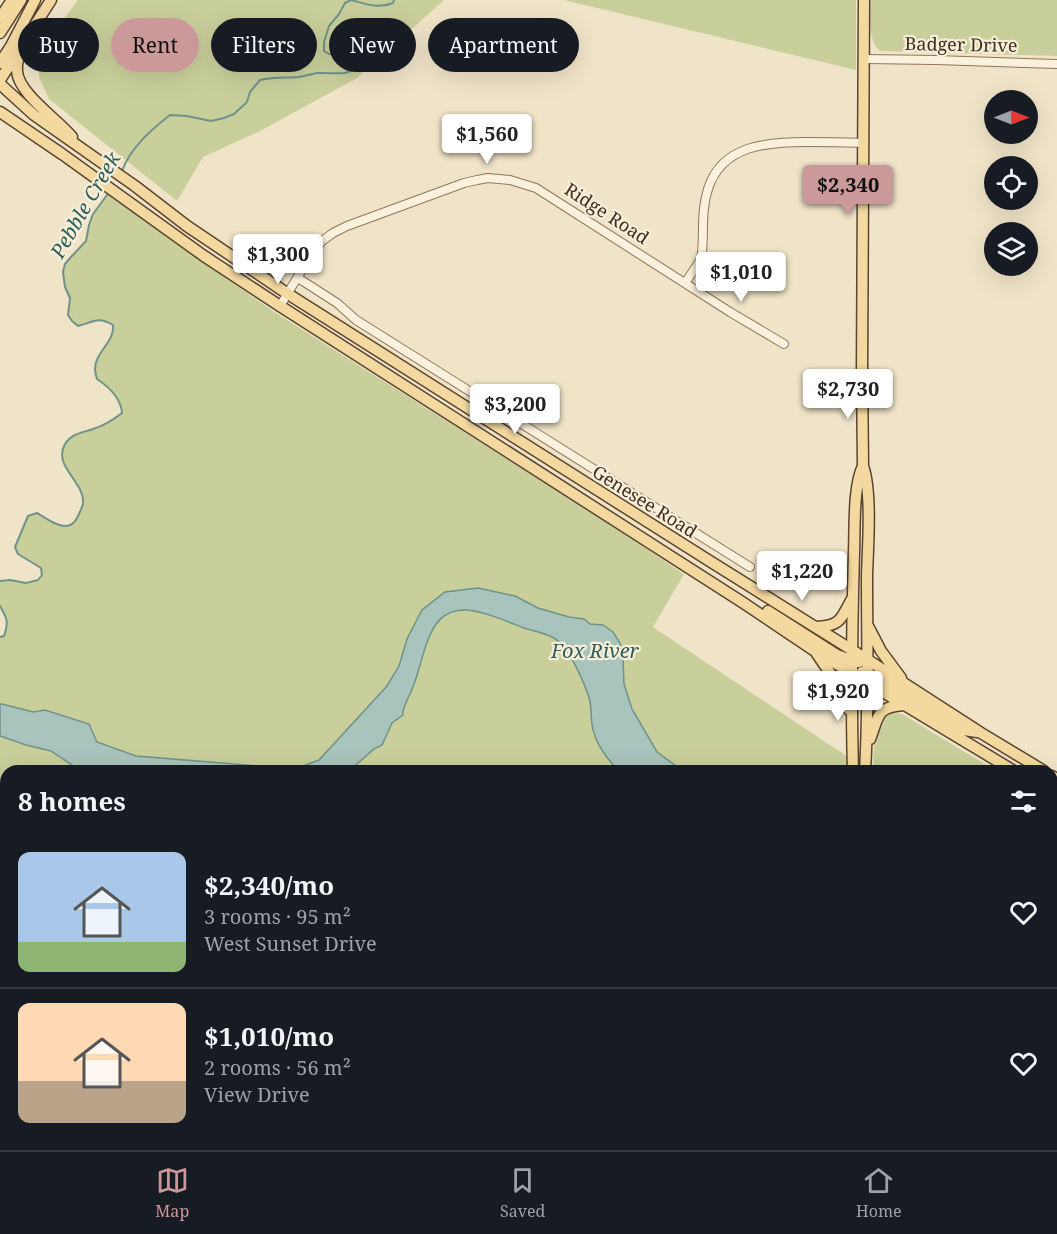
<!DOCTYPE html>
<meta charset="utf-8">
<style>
:root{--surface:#171b24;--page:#242831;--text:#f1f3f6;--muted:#9ea1a6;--line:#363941;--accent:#cc999b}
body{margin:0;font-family:"Noto Serif",serif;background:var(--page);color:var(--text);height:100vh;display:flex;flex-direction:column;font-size:22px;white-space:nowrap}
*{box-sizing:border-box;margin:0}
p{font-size:20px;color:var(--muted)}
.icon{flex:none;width:33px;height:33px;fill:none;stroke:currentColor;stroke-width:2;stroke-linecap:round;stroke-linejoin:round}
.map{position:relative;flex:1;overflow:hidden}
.sheet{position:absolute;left:0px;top:765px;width:1058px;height:386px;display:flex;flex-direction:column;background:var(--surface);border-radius:18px 18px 0 0;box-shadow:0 6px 24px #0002}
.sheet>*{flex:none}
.hud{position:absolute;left:18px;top:18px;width:600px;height:54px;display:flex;gap:12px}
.needle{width:39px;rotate:90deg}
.fabs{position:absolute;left:984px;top:90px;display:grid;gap:12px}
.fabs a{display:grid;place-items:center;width:54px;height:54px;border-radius:50%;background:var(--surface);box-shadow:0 6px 24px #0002;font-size:30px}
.price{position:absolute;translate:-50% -51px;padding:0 14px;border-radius:6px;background:#fff;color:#222;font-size:20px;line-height:39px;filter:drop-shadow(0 2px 3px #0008)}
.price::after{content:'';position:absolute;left:50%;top:36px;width:18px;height:14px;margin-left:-9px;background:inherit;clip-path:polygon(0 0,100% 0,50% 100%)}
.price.on{background:var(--accent);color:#111}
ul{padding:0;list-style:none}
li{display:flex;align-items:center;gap:18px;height:150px;padding:0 18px}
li+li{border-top:2px solid var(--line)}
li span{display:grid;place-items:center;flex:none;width:168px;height:120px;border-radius:12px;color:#555}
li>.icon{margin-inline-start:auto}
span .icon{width:72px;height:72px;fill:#fffc;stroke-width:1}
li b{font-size:26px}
h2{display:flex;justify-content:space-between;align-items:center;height:72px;padding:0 18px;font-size:26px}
.tag{padding:0 21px;border-radius:27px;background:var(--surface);box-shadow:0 6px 24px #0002;font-size:21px;line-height:54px}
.tag.on{background:var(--accent);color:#111}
.dock{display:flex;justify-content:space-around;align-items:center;height:84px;border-top:2px solid var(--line);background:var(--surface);font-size:16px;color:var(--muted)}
.dock a{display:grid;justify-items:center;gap:3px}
.dock .on{color:var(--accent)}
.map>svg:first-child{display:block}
.green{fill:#c9cf9b}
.water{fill:#a9c4bc;stroke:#6f938a;stroke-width:1.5}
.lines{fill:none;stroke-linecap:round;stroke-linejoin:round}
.stream{stroke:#6f938a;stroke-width:2}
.minor-casing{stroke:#8d765c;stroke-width:10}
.major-casing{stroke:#5b4430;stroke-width:13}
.minor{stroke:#faf1dc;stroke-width:8}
.major{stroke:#f3d9a0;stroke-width:10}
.labels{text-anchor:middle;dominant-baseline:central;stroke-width:4.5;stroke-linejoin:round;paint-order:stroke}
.street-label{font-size:18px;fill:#3d2e20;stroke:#f7eed8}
.water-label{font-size:20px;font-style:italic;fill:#2f5d5a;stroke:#f7eed8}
</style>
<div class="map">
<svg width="1057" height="1150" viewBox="0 0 1057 1150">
<rect width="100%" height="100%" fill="#f0e4c8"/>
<!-- green -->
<path class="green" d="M78,0H444L357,78L262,130L203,157L177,201L49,99L39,77L38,54Z
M564,0H856V70Z
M871,0H1057V56L881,51C867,44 871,14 871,0Z
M108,195L276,313L609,524L684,574L653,627L848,757L849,771H6V947L0,943V637L4,636C10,618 5,621 0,606C0,599 0,588 0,581L10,580L26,583L38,580L42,575L41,568L18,554L15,547L28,516L37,513C48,519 68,536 77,518C79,514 82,508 82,504C86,483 52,466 65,444C72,433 82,433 93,429C103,425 113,420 122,413C121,398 109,387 97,379C96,376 95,373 95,369C95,352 115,342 113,325C97,316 94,322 78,326L72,321L68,315L70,298L65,287L63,272L65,264L71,257L86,241L89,225L93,214Z
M892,713L902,714L996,771H873C874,754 872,717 892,713Z
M1052,805L1057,808V1150H938L925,1145L1052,1144Z"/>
<!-- water -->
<path class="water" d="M478,588L515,596L538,608L569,617L584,619L590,624L603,625L613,632L620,643L623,657L624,684L632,709L657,752L683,771H619C609,761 598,747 594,733C590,723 592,712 590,701C585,684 570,648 554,638C545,633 534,631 524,628C506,621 486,612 467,610C442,609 433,625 426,645C420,663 417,681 408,698C406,704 402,708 403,715L392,723L382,745L374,749L349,771H81L51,751L26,745L0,736V704H2L33,712L45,710L89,724L97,742L136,756L295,769L319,760L387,686L399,666L407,639L422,610L445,592Z"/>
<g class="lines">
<!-- stream -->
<path class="stream" d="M122,171C131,147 151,130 170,115L187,116L211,121L224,118L234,114L247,102L250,92L260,80C274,77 285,78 298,77C305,76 311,74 317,73C334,72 344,77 359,67V60L351,54H329L324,51V42L329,26L339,14L345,3L351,0C366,4 378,9 393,3L394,0
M0,581L10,580L26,583L38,580L42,575L41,568L18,554L15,547L28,516L37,513C48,519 68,536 77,518C79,514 82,508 83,504C86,483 52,466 65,444C72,433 82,433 93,429C103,426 113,420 122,413C121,398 109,387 97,379C96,376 95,373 95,369C95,352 115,342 113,325C97,316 94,322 78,326L72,321L68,315L70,298L65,287L63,272L65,264L71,257L86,241L89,225L93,214L110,191
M0,606C7,618 9,622 4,636L0,637"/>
<!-- minor casing -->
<g class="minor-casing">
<path id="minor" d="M864,59L936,60L1057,64
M298,278L337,303L356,320L750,567
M685,283L700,261L702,253C704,232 701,210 708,189C722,144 769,142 808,142C826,142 845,142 863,143
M280,306L311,255L322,241L333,233L347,226L464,183L477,180L488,178L510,180L536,188L730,312L784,344
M0,951L6,954
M0,1065L6,1063
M29,1144V1150
M135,1150V1144
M242,1150L244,1144
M496,1150L499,1144
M611,1150L614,1144
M724,1150V1144
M786,1150V1144"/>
</g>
<!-- major casing -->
<g class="major-casing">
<path id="major" d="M864,0L862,374L863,466C872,492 868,545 867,575C867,640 869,706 865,771
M0,18L12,0
M0,33L21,0
M23,43C20,52 16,61 17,71C18,93 58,120 72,137
M0,63L11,46L35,0
M0,80L51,0
M0,84L34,115L135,186L187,226L288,294L708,560L868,660L981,733L1044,771
M0,112L62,154L204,256L280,306L742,602L815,651L1014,771
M768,611L837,655L853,661L859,662
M868,626L881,651L901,678
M816,627C843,626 841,617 853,597
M817,654L841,689L849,710
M862,672L867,673L884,681L958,729L977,732
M870,739C879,717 875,707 904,705
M853,771C851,698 852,624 854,552C855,528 853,486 863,466
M1052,776L1057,779
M1052,793L1057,797
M847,1150V1144
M858,1150V1144"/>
</g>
<!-- minor -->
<use href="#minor" class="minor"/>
<!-- major -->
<use href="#major" class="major"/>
</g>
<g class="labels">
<!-- street labels -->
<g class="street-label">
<text transform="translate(961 44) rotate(1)">Badger Drive</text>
<text transform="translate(607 213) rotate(33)">Ridge Road</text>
<text transform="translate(645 501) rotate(32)">Genesee Road</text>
</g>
<!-- water labels -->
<g class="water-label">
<text transform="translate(85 205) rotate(-60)">Pebble Creek</text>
<text x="595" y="650">Fox River</text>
</g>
</g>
</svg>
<div class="fabs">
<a><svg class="needle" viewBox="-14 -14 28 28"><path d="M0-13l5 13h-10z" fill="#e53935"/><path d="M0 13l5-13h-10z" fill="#9ea1a6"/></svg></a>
<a><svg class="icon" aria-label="locate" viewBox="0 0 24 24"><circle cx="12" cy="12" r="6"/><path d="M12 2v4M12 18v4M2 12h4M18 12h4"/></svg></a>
<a><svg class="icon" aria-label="layers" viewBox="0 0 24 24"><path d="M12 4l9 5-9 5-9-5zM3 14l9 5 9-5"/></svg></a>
</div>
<b class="price" style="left:487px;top:165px">$1,560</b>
<b class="price on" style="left:848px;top:216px">$2,340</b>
<b class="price" style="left:278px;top:285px">$1,300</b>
<b class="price" style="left:741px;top:303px">$1,010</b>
<b class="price" style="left:848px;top:420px">$2,730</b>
<b class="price" style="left:515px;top:435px">$3,200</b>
<b class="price" style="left:802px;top:602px">$1,220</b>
<b class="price" style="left:838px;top:722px">$1,920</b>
<div class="hud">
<a class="tag">Buy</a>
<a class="tag on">Rent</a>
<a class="tag">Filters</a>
<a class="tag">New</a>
<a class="tag">Apartment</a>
</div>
<section class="sheet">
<h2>8 homes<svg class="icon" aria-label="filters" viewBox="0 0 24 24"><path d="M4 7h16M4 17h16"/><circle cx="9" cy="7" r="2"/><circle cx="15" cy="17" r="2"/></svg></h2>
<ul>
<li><span style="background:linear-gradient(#a9c7e8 75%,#8fb573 0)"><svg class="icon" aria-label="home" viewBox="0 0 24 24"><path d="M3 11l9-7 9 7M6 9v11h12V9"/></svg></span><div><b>$2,340/mo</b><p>3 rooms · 95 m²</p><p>West Sunset Drive</p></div><svg class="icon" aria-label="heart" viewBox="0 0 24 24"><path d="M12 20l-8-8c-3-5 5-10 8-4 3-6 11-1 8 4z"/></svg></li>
<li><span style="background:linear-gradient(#ffd9b3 65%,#b9a48a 0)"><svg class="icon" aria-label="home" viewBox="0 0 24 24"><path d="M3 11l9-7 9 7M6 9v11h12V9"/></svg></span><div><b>$1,010/mo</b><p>2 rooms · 56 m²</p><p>View Drive</p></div><svg class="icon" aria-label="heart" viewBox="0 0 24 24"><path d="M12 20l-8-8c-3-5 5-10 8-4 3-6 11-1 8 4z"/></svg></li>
</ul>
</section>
</div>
<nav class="dock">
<a class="on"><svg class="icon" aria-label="map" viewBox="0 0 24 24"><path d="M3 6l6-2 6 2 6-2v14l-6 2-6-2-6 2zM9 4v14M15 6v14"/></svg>Map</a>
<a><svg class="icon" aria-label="saved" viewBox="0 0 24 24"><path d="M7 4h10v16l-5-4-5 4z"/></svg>Saved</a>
<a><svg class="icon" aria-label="home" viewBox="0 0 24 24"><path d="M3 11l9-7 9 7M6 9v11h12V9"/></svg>Home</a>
</nav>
